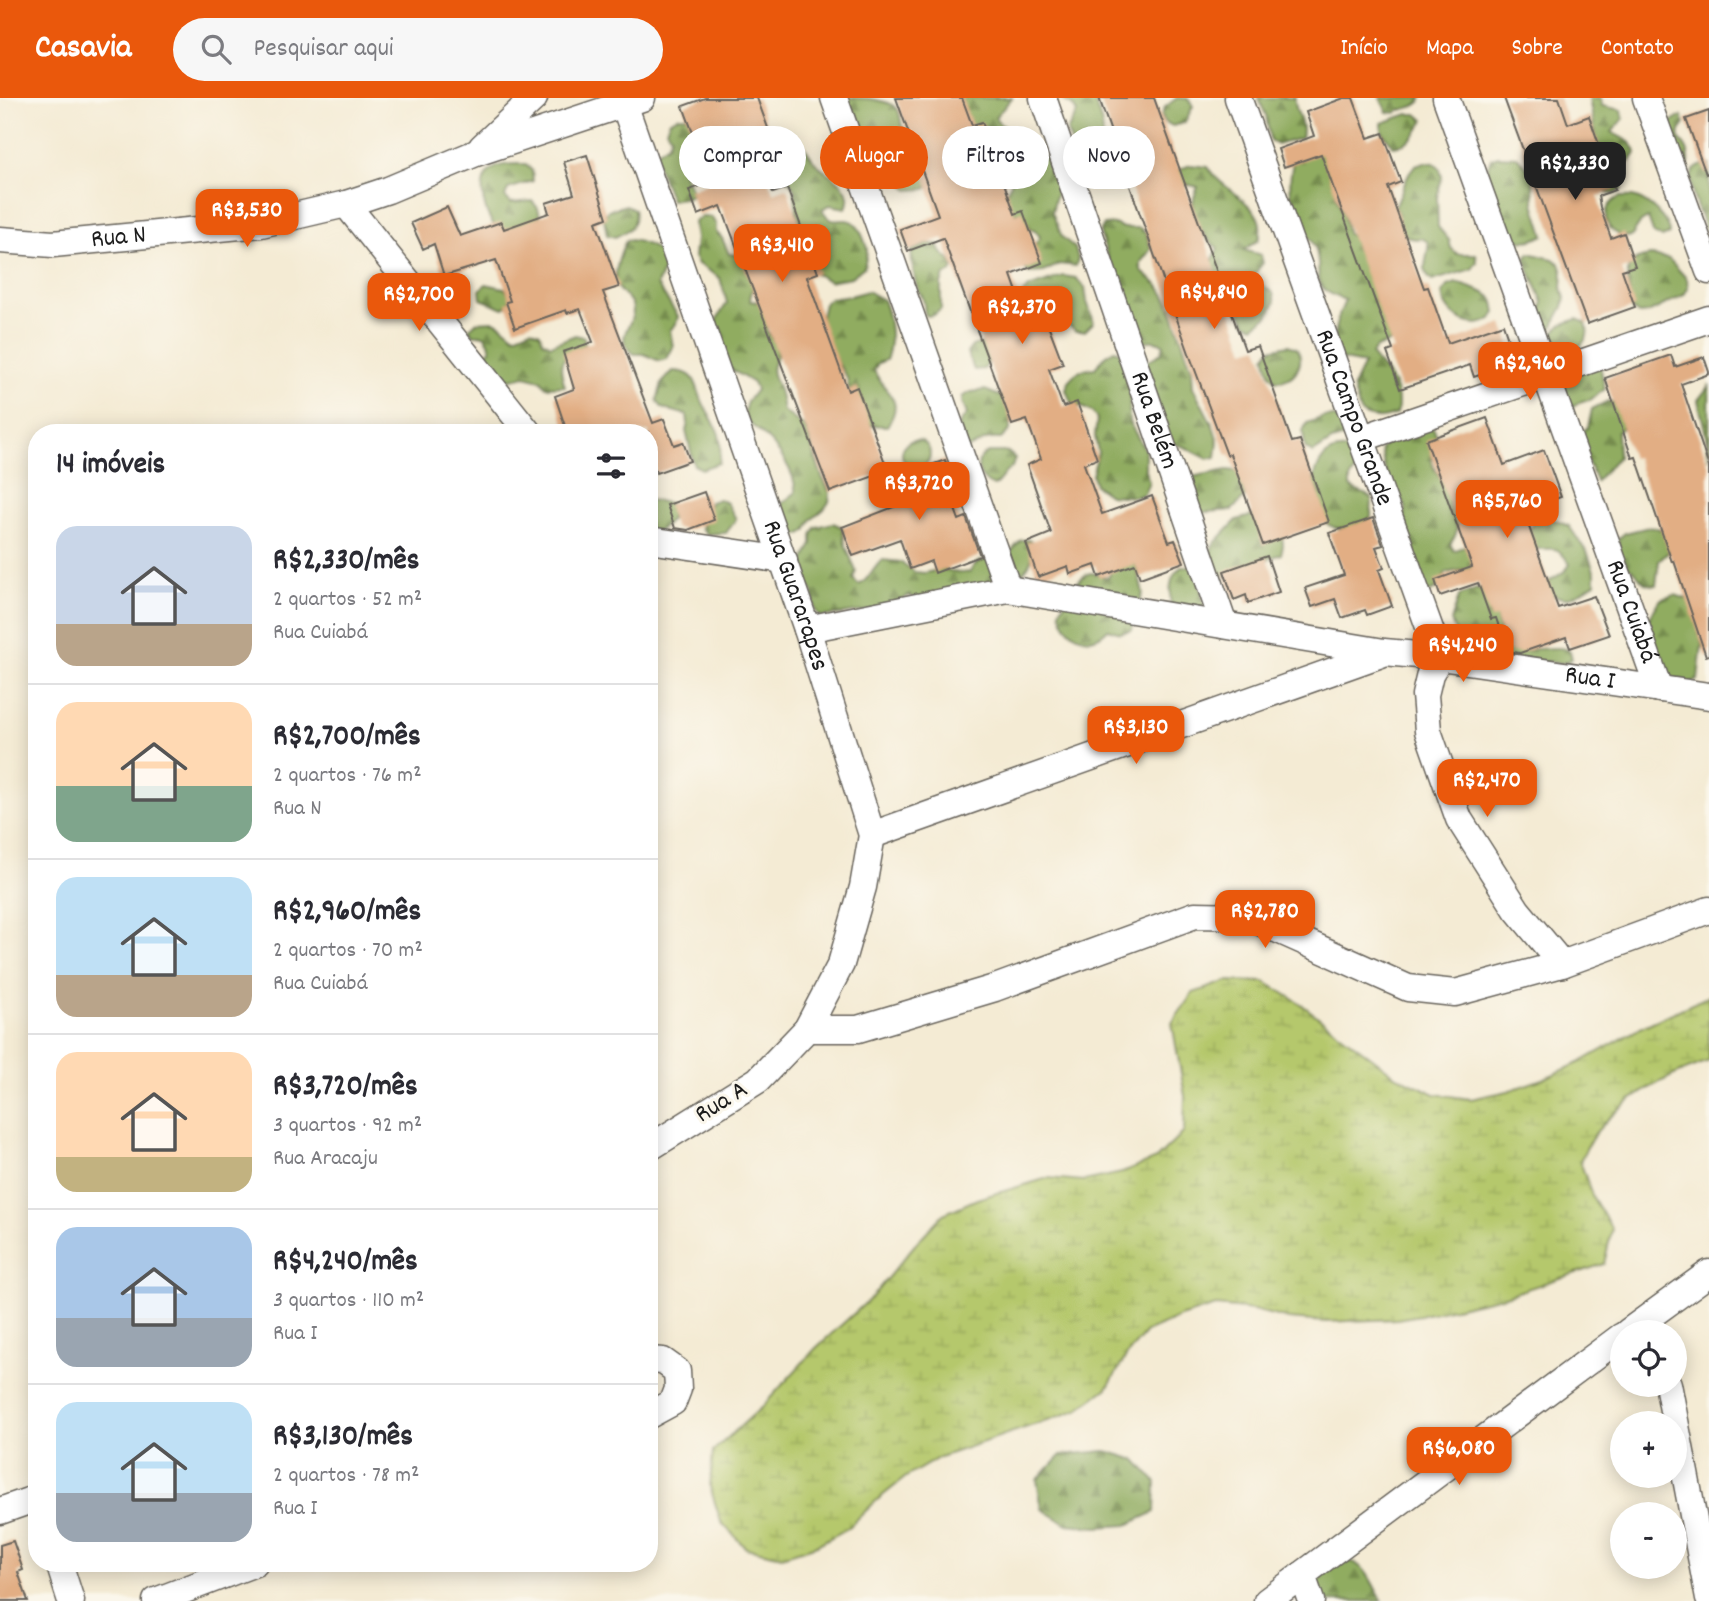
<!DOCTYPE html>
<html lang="pt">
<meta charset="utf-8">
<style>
:root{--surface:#fff;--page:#f7f7f7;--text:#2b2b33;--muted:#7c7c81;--line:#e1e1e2;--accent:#ea580c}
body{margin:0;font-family:Dekko,sans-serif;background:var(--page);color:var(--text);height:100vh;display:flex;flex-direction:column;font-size:26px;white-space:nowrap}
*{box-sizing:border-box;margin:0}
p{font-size:23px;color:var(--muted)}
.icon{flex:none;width:38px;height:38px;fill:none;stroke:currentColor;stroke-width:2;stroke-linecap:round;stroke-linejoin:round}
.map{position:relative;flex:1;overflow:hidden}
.details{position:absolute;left:28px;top:326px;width:630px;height:1148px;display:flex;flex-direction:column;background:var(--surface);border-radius:28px;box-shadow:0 4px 18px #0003}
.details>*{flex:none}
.banner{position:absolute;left:679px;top:28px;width:665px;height:63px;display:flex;gap:14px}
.tools{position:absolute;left:1610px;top:1222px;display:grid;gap:14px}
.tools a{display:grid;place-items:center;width:77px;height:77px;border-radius:50%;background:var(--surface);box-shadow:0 4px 18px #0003;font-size:35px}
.price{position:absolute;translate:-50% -60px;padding:0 16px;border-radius:14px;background:var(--accent);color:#fff;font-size:23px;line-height:46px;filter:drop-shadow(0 2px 4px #0008)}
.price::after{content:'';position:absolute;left:50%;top:42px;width:21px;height:16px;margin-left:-10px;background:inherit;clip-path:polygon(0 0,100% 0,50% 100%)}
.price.current{background:#222;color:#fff}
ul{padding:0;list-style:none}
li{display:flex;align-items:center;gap:21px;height:175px;padding:0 28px}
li+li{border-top:2px solid var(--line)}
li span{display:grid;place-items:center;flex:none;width:196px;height:140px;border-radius:21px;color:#555}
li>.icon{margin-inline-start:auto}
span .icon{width:84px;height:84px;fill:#fffc;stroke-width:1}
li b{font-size:30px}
h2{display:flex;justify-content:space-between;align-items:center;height:84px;padding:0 28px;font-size:30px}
.pill{padding:0 24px;border-radius:32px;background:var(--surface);box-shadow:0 4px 18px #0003;font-size:24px;line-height:63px}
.pill.current{background:var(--accent);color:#fff}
header{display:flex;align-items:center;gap:42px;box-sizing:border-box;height:98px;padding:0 35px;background:var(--accent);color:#fff}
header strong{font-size:33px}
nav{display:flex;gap:38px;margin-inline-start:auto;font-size:24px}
.search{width:490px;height:63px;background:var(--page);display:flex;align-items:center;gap:18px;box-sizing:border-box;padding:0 24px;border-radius:38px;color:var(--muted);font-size:26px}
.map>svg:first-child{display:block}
.forest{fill:url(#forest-firs);stroke:#56643e;stroke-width:2}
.wetland{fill:url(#wetland-marsh);stroke:#687244;stroke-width:2}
.building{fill:#e2ae84}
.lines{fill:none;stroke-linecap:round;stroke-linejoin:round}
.minor-casing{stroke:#68645c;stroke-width:29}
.minor{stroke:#fff;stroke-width:26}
.labels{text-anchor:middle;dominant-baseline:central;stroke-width:6;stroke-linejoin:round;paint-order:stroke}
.street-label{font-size:26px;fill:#1c1c1c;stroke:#fbf7ec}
</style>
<header>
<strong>Casavia</strong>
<div class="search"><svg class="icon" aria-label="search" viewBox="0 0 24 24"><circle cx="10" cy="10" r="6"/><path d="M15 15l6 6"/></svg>Pesquisar aqui</div>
<nav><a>Início</a><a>Mapa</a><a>Sobre</a><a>Contato</a></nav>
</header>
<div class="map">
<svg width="1709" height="1503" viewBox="0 0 1709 1503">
<defs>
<pattern id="forest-firs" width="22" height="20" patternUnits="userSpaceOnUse" patternTransform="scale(1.75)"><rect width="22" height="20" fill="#90ac60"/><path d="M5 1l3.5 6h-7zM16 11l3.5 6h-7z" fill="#758b4e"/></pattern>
<pattern id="wetland-marsh" width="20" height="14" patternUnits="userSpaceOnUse" patternTransform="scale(1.75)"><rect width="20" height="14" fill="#b5c86c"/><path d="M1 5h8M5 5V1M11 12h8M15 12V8" fill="none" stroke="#9bab5d"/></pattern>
</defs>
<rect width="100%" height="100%" fill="#fbf7ec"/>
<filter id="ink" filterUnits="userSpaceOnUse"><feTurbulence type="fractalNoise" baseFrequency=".0143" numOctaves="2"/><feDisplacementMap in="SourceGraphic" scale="14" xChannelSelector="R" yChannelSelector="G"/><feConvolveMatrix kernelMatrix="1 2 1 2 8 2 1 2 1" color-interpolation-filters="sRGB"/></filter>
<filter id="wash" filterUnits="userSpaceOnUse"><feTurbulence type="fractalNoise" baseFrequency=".00686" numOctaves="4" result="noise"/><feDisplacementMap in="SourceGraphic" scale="28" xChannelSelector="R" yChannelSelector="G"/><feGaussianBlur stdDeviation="1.57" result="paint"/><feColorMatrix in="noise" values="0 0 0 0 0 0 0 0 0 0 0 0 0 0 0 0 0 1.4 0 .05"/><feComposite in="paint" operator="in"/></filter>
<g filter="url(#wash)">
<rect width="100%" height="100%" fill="#f4ebd4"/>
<!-- forest -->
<path class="forest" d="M843,0C857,0 890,0 898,12C900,16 901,24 902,29L910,33L959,0H1012L995,19L1000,26L1020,36L1029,50L1052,63L1057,71L1058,88L1052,114L1062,139L1075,150L1078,160L1076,168L1059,166L1044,174L1028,175L1023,167L1027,150L1035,147L1040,139L1035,132L1027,130L1019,115H1010L1003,100L1012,83C1009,71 997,69 994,57L1001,40L996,33L980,26L926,91L909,92C884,73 897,73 890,48C867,45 869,45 861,25C857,16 849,8 843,0Z
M1060,0H1093C1107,35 1105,36 1092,70C1090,76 1090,80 1086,85L1067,33L1077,15L1073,8Z
M1177,0L1188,1L1193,8L1185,24L1173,28L1165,25L1162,17L1165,9Z
M1258,0H1295C1294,15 1305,21 1301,40L1277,47L1270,43L1266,17Z
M1380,0H1423C1416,12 1405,8 1396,15L1387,14Z
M1589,0H1601L1602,8L1622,12L1623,21L1612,34C1623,42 1632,41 1636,55C1632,63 1625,66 1620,73L1622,91L1614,96L1606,95Z
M1408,16H1417L1424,22C1418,35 1408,47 1393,48L1382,33V25Z
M679,18H688L700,59C695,67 688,69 683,76L692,92L689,99L671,102L653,56L668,46L671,38L666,31L670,22Z
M1682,18L1685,26L1680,33L1679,41C1687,49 1690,55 1689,66L1680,69L1667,26Z
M799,44C807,50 810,59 817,66C830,79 856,88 846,110L830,107L822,111C833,130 837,119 851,123C858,124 866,145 867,152C867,157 865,164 864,169L851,179L829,183L814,175L809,167L807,140L797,116L794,90L789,83L775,74C774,59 783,45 799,44Z
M1323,52L1334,65L1337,101L1344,117L1347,134L1353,139L1392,243L1376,250L1371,256C1388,279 1402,286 1397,316C1383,321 1373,323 1360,314L1353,289L1364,266L1339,261C1329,238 1336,225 1345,202C1308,189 1323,181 1316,152C1314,144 1306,136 1302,129C1290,106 1287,85 1294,61Z
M1499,58L1517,59L1530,72L1533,79L1534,105L1544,137C1514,153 1506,133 1496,109C1489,91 1483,79 1491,60Z
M1425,64L1434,65L1440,71L1442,79L1437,99L1438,129L1449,142L1451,150L1457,156H1476L1477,164L1472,171L1432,183C1418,171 1430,159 1428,144L1421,140C1406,144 1397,130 1392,116L1409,75L1415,67Z
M526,66L532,73L533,83L508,91L505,99L511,105L532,103L538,110L540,118L512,138C508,136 501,134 497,130C485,119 476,87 489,74C498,65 514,66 526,66Z
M1706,66L1709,67V139C1703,124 1687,91 1692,76C1694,70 1700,68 1706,66Z
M1190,67L1208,69C1221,94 1272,108 1258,142L1244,152L1261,157L1263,165L1252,179L1273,195L1275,204L1268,218L1254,228L1246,225L1231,193L1217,183L1211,166L1218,150C1207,143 1191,120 1193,106C1193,100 1196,94 1198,89L1181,85L1176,78L1181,71Z
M1619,99C1624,99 1631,98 1636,100C1649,104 1669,122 1669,136L1662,139L1654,137L1648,120L1641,124L1631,139C1607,139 1595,113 1619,99Z
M626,107L634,111C637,127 629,133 615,139L607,137L604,120L608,112Z
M702,119H711L716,126V134L722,140L729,156C744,156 753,170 753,185C754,190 750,197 750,203L759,204L769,224L766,232L776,247L778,256C769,272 772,275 778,289C781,297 782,306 783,313L805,329L822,379L830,395L829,404L824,411L811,422L806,433L799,437L790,436L783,431L778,415L781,406L795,395C797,374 775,347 760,334C754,329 747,325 745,317C743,307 750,299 756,292L753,285L729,270L717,238V221L727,205L720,180L698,166L694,159L696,141L694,124Z
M1114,126L1123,130H1140L1146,136L1151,151L1141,164V173L1159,188L1169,204L1192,272L1193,289L1213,328L1218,343L1216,359L1208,361L1185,349L1168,344L1146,264L1161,255L1164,247C1155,239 1145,245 1134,244L1100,134L1104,127Z
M627,142C641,142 669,152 664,171C662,177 659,181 657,187L678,218L676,226L670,232L673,249L667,261L659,263L644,256H634C612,238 634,230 633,211C632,200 622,198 617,189C612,181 621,149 627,142Z
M928,146H938L941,154L954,166L951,174L944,178L941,186V211L934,217L926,218C923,211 925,208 923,201C923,198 919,195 918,191C915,183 910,161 912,153Z
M1529,155L1553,161L1560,166L1563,174L1562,191L1565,200L1563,209L1550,233L1551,249L1545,257L1540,221L1543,204L1525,162Z
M1651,158L1669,161L1687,181L1688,190L1684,197L1648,215L1639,216L1631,211C1632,187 1614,162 1651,158Z
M1063,178L1076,180L1085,190L1087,204L1093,221V225L1085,233H1076L1062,222L1050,221L1036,211L1020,204L1019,200L1028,190Z
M1456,185C1464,187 1484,194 1490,198C1495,202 1495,210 1496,215C1480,239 1443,219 1442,195L1448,188Z
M486,186L504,190L510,196V205L504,210L481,201L480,192Z
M867,193L883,202C890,219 893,245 886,262L878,265L874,272C883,295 907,300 887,328L869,327L852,305L847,280L829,250L820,223L824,205L831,200L850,198Z
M1577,221L1586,225C1592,242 1577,256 1560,251L1554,235L1560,227Z
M494,223C503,227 507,233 515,238L531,231L540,235L543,243L551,247L575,237L584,239L585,247C562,261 556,261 565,288L546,289L541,282L525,278L507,282L499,280L476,260L491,252L489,244L484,237H474L469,231L476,224Z
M981,245L985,248L989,264L984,271L974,272L967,255L972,248Z
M1288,247L1297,250C1306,267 1294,283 1276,283L1270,276L1265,258L1271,251Z
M1114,252L1119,253L1130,281L1129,324L1145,352V371L1149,384L1144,396L1136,399L1109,397L1095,387L1092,377L1098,355L1095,338L1097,321L1092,314L1071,304L1066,292C1069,276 1080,271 1095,270L1106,257Z
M1600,267L1605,291L1590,302L1582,303L1567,313L1560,292C1570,277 1583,269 1600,267Z
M673,273C700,274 694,288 704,307C717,330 724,338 719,365L702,371L694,367L686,333L688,325L687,317L662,310L657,302L662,285Z
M1709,288V360C1708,340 1702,321 1698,302Z
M985,292L1007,301L1013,320L1010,324V332L1001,341C979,339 982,348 965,351L959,326L967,316L962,304V299L971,294Z
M1608,303L1617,306L1624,328L1617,334L1618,359L1596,383L1577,338L1588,329L1592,311Z
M1324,319H1334L1342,322L1347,338L1332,343L1313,355L1305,350L1303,333L1307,325Z
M1429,322C1437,336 1443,348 1431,362L1434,370L1451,398L1448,407C1456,422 1462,432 1450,446L1454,453L1470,445L1472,470L1446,475L1438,490L1427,496L1404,418L1406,409L1402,401L1394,398L1384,368L1381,351C1388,342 1393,341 1404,343L1411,332Z
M902 356a14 14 0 1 1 28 0a14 14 0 1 1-28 0Z
M1351,351L1357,357L1359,366L1350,381V389C1358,395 1365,394 1372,401L1371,419C1313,461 1298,377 1329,355C1335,351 1344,352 1351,351Z
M988,354H1008L1015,360L1012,369C1004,374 1001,382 994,388C978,382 971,363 988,354Z
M1227,372L1236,373L1248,392L1244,400L1232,412L1196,415L1186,385L1192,379Z
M719,401L727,405L736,421L726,435L707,436L701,430L710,404Z
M649,402L669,405C676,422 666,431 649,436Z
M1254,417L1282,437L1283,447L1281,456L1226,478H1218L1210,456L1213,447L1237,422Z
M1542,420L1552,421L1569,428L1588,456L1595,476V485C1574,498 1563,510 1544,488C1552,478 1564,478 1570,466C1554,445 1558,452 1534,451L1526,437L1534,425Z
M833,425L842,429L845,446L856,473L853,481L859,487C870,481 873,470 882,462L901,464L915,474L924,475L943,471L961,475L970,474C975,464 980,462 990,461L1001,485L917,502L910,497L887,510L820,519L815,512L813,494L799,474L812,446V437L816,429Z
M1649,429C1665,429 1667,437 1672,451L1659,463L1656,487C1644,487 1643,484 1637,476C1634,471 1626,468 1622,466L1618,441L1625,435Z
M1021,442H1030L1033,445C1033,460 1031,467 1020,477L1016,476L1009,456Z
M1132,451L1143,495L1135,518L1132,532L1120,535L1108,531C1090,552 1063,536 1060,512C1065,502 1079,477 1090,475C1096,474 1101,478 1107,480L1110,477L1112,464Z
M1184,468H1194L1205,509L1200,513L1171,509C1169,494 1169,475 1184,468Z
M1476,491L1484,493C1487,498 1491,503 1494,508C1498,518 1497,531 1502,540C1514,563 1553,543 1570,553L1572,561L1564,565L1474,559L1461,548L1451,523L1459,498Z
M1675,497L1693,503L1702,546L1698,582L1690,585L1667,579L1647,523L1661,501Z
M1106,1353L1136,1362L1156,1384L1155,1414L1127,1427L1097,1429L1067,1426L1042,1411L1037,1382L1061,1357Z
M1339,1460C1371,1467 1367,1480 1383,1503H1318L1313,1471Z"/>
<!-- wetland -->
<path class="wetland" d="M1228,883L1265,884L1297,903L1395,977L1435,996L1471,1001L1508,993L1545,980L1579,965L1644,928L1709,898V963C1669,977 1627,998 1599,1031C1591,1039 1585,1053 1580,1063L1593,1100L1612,1131L1604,1166L1502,1199L1432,1215L1397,1221L1325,1224L1289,1221L1253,1212L1216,1208L1180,1219L1146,1234L1129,1254L1107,1290L1077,1312L940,1359L906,1379L876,1403L848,1430L817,1447L782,1458L746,1450L721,1424L710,1389L713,1353L763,1308L816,1250L871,1200L918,1143L943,1116L977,1101L1048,1080L1084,1083L1122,1075L1156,1061L1184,1034L1185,998L1172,925L1193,895Z"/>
<g id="blocks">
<!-- building -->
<path class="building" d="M705,0H757L772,41L756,47L773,95L787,90L818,175L807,179L848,293L857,289L888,373L830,394L721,108L698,117L689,92L711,84L683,8Z
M896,0H962L972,27L982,24L1015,116L1023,113L1042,165L1011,177L1027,222L1044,216L1063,266L1049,271L1063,309L1077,304L1097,361L1084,366L1102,416L1152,398L1169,444L1175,442L1184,464L1140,480L1135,466L1099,479L1095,467L1070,476L1068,468L1038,479L1026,445L1051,435L1027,367L1041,361L1027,322L1012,327L943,140L908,153L900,131L938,117Z
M1099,0H1154L1245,252L1258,248L1292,344L1300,342L1329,424L1263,447L1230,356L1227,357L1191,261Z
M1344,0H1353L1368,40L1383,35L1401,84L1388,89L1424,190L1428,189L1448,245L1503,226L1516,264L1474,279L1470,267L1400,291L1387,254L1393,252L1321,56L1284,69L1278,51L1314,38L1306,14Z
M1504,0H1559L1568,26L1589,18L1615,92L1598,98L1600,109L1611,140L1624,135L1635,168L1622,172L1635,209L1587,226Z
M1709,13V75L1706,76L1686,21Z
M587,57L607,120L596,124L619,189L603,194L653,325L664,321L674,347L683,344L690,363L656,375L649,355V334H567L555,298L574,291L563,254L593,244L580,211L567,215L566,212L515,230L506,204L510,203L496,162L444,178L434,146L423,151L411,125L447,109L460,138L501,124L504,131L549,115L546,105L574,96L564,64Z
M1671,257L1675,269L1704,259L1709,274V276L1681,286L1709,369V557L1706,558L1674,463L1672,464L1636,359L1632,360L1605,280Z
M1487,320L1504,367L1544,352L1561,399L1523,412L1558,510L1594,498L1609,537L1570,550L1566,539L1520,555L1507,553L1496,520L1491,521L1478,485L1440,498L1435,482L1472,469L1426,342Z
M945,362L954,387L947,389L959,422L966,419L980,458L935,475L931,463L910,471L900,441L853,458L842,429L899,407L890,382Z
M704,394L714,422L688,432L675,430L667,407Z
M1373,420L1383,447L1376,449L1384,470L1379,472L1392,508L1367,517L1365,512L1342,520L1335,501L1312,509L1305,490L1344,477L1329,435Z
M1267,458L1279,494L1248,505L1246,497L1234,502L1224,473Z
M13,1443L23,1472L18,1474L28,1503H0V1447Z"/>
</g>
</g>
<g filter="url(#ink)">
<use href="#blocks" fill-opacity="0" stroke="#68645c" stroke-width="2"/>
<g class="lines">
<!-- minor casing -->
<g class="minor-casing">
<g id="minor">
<path id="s1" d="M622,0L807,531L872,737L863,789L841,866L807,931L758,982L649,1050"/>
<path d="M834,0L1008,491"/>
<path id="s2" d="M1043,0L1224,527"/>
<path id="s3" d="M1238,0L1440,559L1430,576L1425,597L1428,633L1459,721L1517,812L1562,866"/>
<path id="s4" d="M1446,0L1659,591"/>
<path d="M1646,0L1709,173"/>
<path d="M482,49L534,0"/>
<path d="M346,106L528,334"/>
<path id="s5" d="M0,142L53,146L261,126L346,106L388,92L476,55L642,0"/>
<path d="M1363,340L1709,221"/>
<path d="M649,442L784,462"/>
<path id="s6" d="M807,531L1008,491L1384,554L1440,559L1709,598"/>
<path d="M872,737L1381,556"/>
<path d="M807,931H858L995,890L1195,817L1247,818L1408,890L1455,895L1562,866L1709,812"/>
<path d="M1628,1234L1709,1175"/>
<path d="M649,1262L663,1263L677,1273L678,1291L673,1304L649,1317"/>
<path d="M1668,1286L1709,1501"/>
<path d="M0,1413L37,1400"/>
<path d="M59,1465L71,1503"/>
<path d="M1302,1477L1311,1503"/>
<path d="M156,1503L255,1465"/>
<path d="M1267,1503L1622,1238"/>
</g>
</g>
<!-- minor -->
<use href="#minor" class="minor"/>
</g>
</g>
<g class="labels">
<!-- street labels -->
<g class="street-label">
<text stroke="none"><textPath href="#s5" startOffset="119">Rua N</textPath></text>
<text stroke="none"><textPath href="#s3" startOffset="340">Rua Campo Grande</textPath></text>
<text stroke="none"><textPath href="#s2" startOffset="341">Rua Belém</textPath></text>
<text stroke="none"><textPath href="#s1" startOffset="527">Rua Guararapes</textPath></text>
<text stroke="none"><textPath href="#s4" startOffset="546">Rua Cuiabá</textPath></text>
<text stroke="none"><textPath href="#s6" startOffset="794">Rua I</textPath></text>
<text transform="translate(722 1005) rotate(-32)">Rua A</text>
</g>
</g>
</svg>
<div class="tools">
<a><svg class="icon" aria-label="locate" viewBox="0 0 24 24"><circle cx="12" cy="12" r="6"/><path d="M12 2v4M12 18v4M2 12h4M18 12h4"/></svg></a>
<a>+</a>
<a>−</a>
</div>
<b class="price current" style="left:1575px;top:104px">R$2,330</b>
<b class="price" style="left:247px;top:151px">R$3,530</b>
<b class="price" style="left:782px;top:186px">R$3,410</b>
<b class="price" style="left:1214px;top:233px">R$4,840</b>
<b class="price" style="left:419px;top:235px">R$2,700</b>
<b class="price" style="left:1022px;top:248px">R$2,370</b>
<b class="price" style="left:1530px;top:304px">R$2,960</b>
<b class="price" style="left:919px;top:424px">R$3,720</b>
<b class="price" style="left:1507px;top:442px">R$5,760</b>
<b class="price" style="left:1463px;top:586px">R$4,240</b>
<b class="price" style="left:1136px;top:668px">R$3,130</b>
<b class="price" style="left:1487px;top:721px">R$2,470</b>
<b class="price" style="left:1265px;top:852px">R$2,780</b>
<b class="price" style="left:1459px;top:1389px">R$6,080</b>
<div class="banner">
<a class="pill">Comprar</a>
<a class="pill current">Alugar</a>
<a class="pill">Filtros</a>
<a class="pill">Novo</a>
</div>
<section class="details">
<h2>14 imóveis<svg class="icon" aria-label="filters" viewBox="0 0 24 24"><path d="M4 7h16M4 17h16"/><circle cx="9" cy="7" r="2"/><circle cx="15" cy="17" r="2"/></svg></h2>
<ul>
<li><span style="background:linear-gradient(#c9d6e8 70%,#b9a48a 0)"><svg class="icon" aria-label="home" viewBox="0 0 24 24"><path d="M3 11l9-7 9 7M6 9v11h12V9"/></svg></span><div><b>R$2,330/mês</b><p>2 quartos · 52 m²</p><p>Rua Cuiabá</p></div></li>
<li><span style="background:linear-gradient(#ffd9b3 60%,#7fa58c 0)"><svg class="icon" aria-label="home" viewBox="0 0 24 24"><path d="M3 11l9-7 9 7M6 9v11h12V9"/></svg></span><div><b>R$2,700/mês</b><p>2 quartos · 76 m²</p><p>Rua N</p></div></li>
<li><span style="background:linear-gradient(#bfe0f5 70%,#b9a48a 0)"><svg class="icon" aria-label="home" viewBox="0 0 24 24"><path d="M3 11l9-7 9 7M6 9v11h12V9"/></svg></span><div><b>R$2,960/mês</b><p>2 quartos · 70 m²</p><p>Rua Cuiabá</p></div></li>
<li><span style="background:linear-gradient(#ffd9b3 75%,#c2b280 0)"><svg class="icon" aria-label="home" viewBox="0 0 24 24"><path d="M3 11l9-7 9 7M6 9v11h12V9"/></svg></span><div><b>R$3,720/mês</b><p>3 quartos · 92 m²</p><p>Rua Aracaju</p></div></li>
<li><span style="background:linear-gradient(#a9c7e8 65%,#9aa5b1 0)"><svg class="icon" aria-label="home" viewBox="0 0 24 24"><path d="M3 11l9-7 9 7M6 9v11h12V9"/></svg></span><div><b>R$4,240/mês</b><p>3 quartos · 110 m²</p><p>Rua I</p></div></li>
<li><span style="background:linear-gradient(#bfe0f5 65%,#9aa5b1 0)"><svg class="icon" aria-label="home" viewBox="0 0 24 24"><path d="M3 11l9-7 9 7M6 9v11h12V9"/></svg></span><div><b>R$3,130/mês</b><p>2 quartos · 78 m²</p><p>Rua I</p></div></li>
</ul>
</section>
</div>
